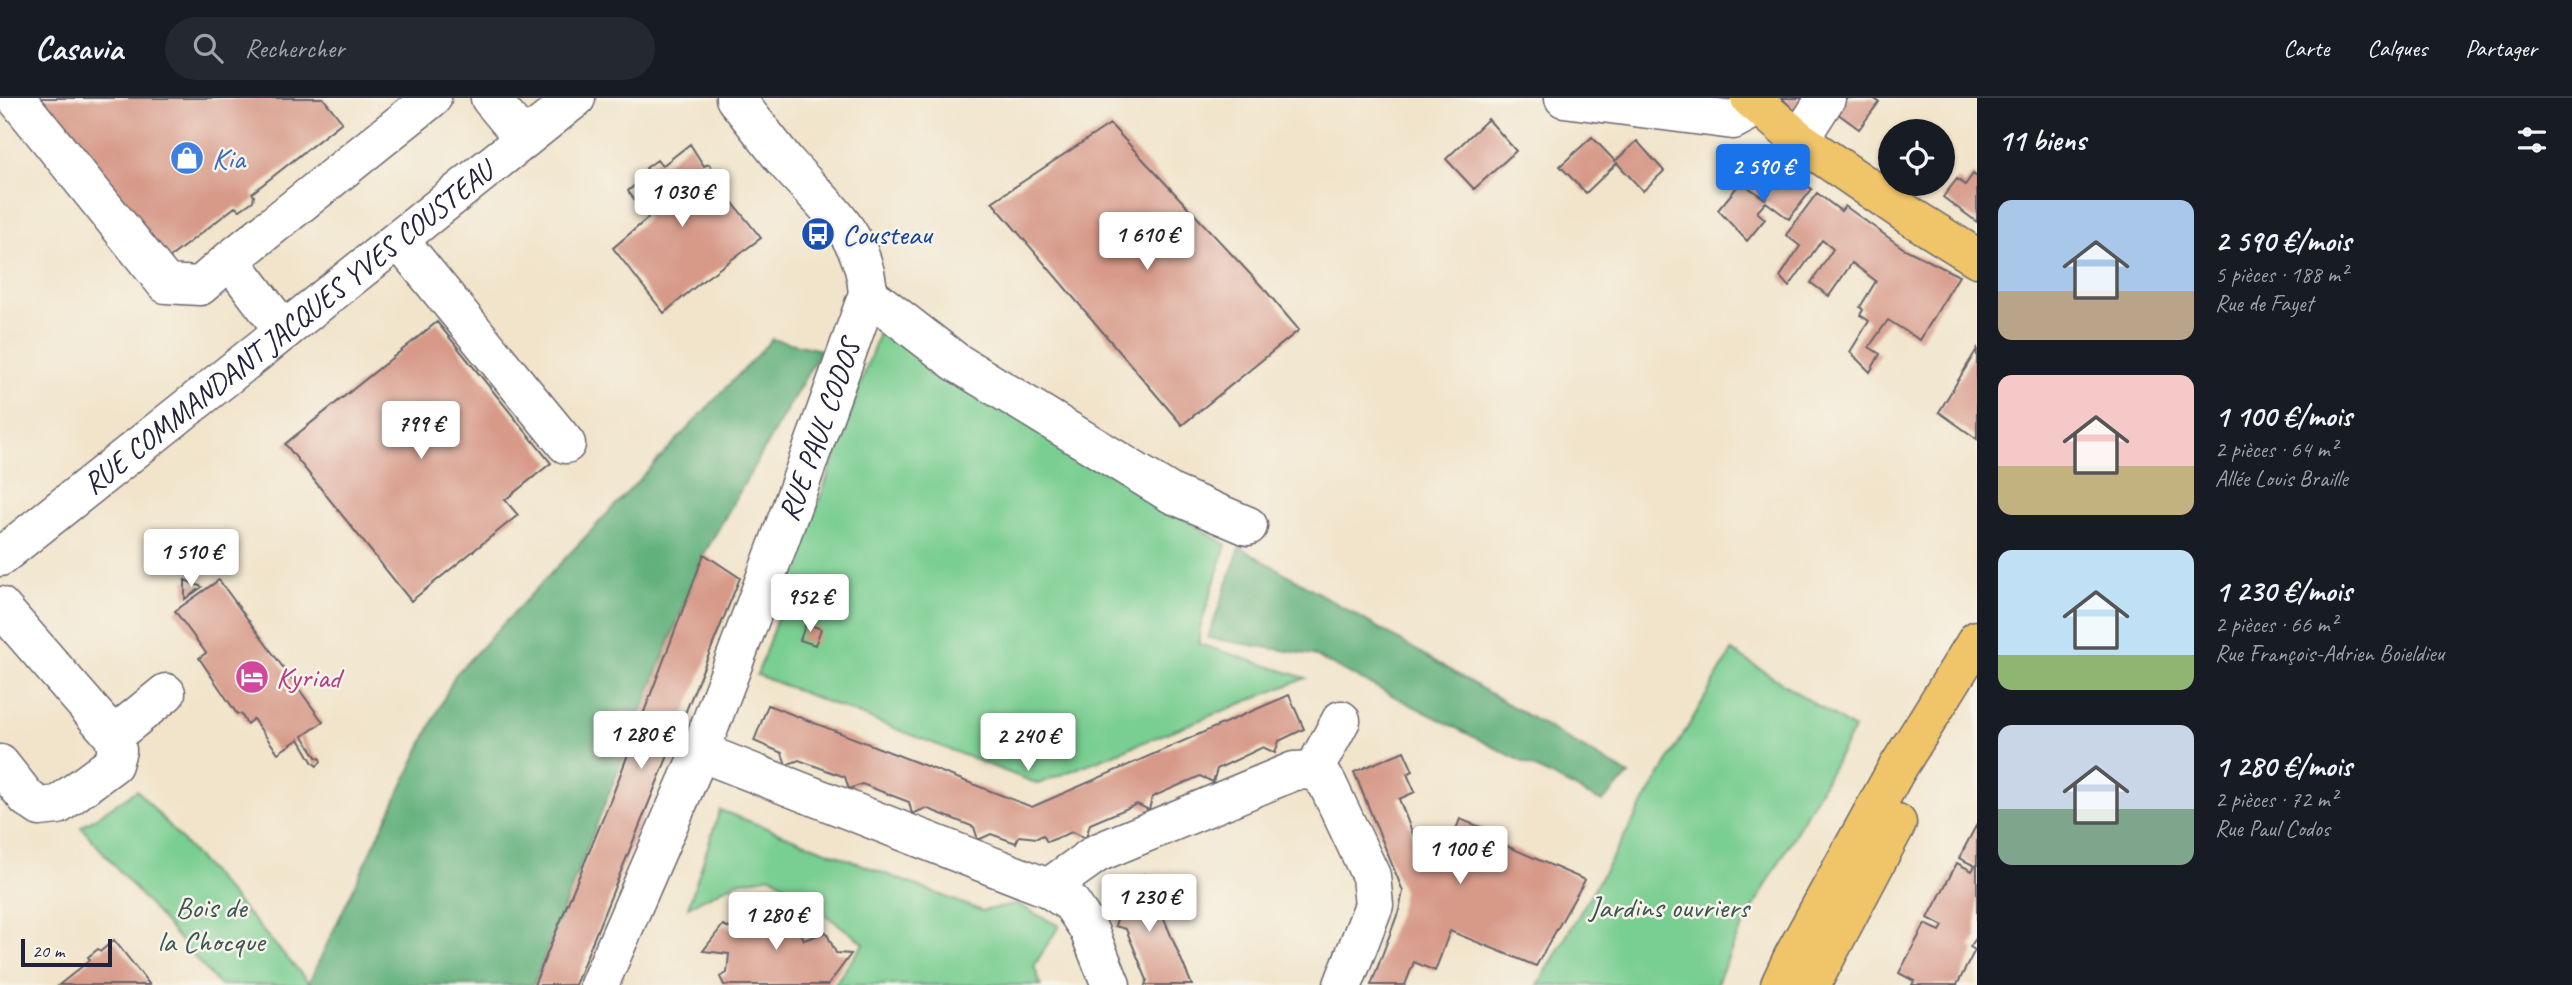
<!DOCTYPE html>
<html lang="fr">
<meta charset="utf-8">
<style>
:root{--surface:#171b24;--page:#242831;--text:#f1f3f6;--muted:#9ea1a6;--line:#363941;--accent:#1a73e8}
body{margin:0;font-family:Caveat,sans-serif;background:var(--page);color:var(--text);height:100vh;display:flex;flex-direction:column;font-size:26px;white-space:nowrap}
*{box-sizing:border-box;margin:0}
p{font-size:23px;color:var(--muted)}
.icon{flex:none;width:38px;height:38px;fill:none;stroke:currentColor;stroke-width:2;stroke-linecap:round;stroke-linejoin:round}
.map{position:relative;flex:1;overflow:hidden}
.panel{display:flex;flex-direction:column;background:var(--surface);width:595px}
.panel>*{flex:none}
.fabs{position:absolute;left:1878px;top:21px;display:grid;gap:14px}
.fabs a{display:grid;place-items:center;width:77px;height:77px;border-radius:50%;background:var(--surface);box-shadow:0 2px 5px #0004;font-size:35px}
.scale{position:absolute;left:21px;bottom:18px;width:91px;box-sizing:border-box;padding-left:7px;border:4px solid #22223b;border-top:0;font-size:19px;line-height:24px;white-space:nowrap;color:#22223b;-webkit-text-stroke:5px #f7f3e8;paint-order:stroke}
.price{position:absolute;translate:-50% -60px;padding:0 16px;border-radius:7px;background:#fff;color:#222;font-size:23px;line-height:46px;filter:drop-shadow(0 2px 4px #0008)}
.price::after{content:'';position:absolute;left:50%;top:42px;width:21px;height:16px;margin-left:-10px;background:inherit;clip-path:polygon(0 0,100% 0,50% 100%)}
.price.selected{background:var(--accent);color:#fff}
ul{padding:0;list-style:none}
li{display:flex;align-items:center;gap:21px;height:175px;padding:0 21px}
li span{display:grid;place-items:center;flex:none;width:196px;height:140px;border-radius:14px;color:#555}
li>.icon{margin-inline-start:auto}
span .icon{width:84px;height:84px;fill:#fffc;stroke-width:1}
li b{font-size:30px}
h2{display:flex;justify-content:space-between;align-items:center;height:84px;padding:0 21px;font-size:30px}
header{display:flex;align-items:center;gap:42px;box-sizing:border-box;height:98px;padding:0 35px;background:var(--surface);border-bottom:2px solid var(--line)}
header strong{font-size:33px}
nav{display:flex;gap:38px;margin-inline-start:auto;font-size:24px}
.search{width:490px;height:63px;background:var(--page);display:flex;align-items:center;gap:18px;box-sizing:border-box;padding:0 24px;border-radius:38px;color:var(--muted);font-size:26px}
main{display:flex;flex:1;min-height:0}
.map>svg:first-child{display:block}
.green{fill:#79ce91;stroke:#4e7866;stroke-width:2}
.forest{fill:#62b17b;stroke:#426a5b;stroke-width:2}
.building{fill:#d79a89}
.lines{fill:none;stroke-linecap:round;stroke-linejoin:round}
.minor-casing{stroke:#6a666d;stroke-width:41}
.major-casing{stroke:#6a666d;stroke-width:41}
.minor{stroke:#fff;stroke-width:38}
.major{stroke:#f0c469;stroke-width:38}
.labels{text-anchor:middle;dominant-baseline:central;stroke-width:5;stroke-linejoin:round;paint-order:stroke}
.shop-label{font-size:30px;fill:#366cbe;stroke:#f7f3e8;text-anchor:start}
.transit-label{font-size:30px;fill:#164399;stroke:#f7f3e8;text-anchor:start}
.street-label{font-size:30px;fill:#22223b;stroke:#f7f3e8}
.hotel-label{font-size:30px;fill:#b23c85;stroke:#f7f3e8;text-anchor:start}
.park-label{font-size:30px;fill:#3c5655;stroke:#f7f3e8}
</style>
<header>
<strong>Casavia</strong>
<div class="search"><svg class="icon" aria-label="search" viewBox="0 0 24 24"><circle cx="10" cy="10" r="6"/><path d="M15 15l6 6"/></svg>Rechercher</div>
<nav><a>Carte</a><a>Calques</a><a>Partager</a></nav>
</header>
<main>
<div class="map">
<svg width="1977" height="887" viewBox="0 0 1977 887">
<rect width="100%" height="100%" fill="#f7f3e8"/>
<filter id="ink" filterUnits="userSpaceOnUse"><feTurbulence type="fractalNoise" baseFrequency=".0143" numOctaves="2"/><feDisplacementMap in="SourceGraphic" scale="14" xChannelSelector="R" yChannelSelector="G"/><feConvolveMatrix kernelMatrix="1 2 1 2 8 2 1 2 1" color-interpolation-filters="sRGB"/></filter>
<filter id="wash" filterUnits="userSpaceOnUse"><feTurbulence type="fractalNoise" baseFrequency=".00686" numOctaves="4" result="noise"/><feDisplacementMap in="SourceGraphic" scale="28" xChannelSelector="R" yChannelSelector="G"/><feGaussianBlur stdDeviation="1.57" result="paint"/><feColorMatrix in="noise" values="0 0 0 0 0 0 0 0 0 0 0 0 0 0 0 0 0 1.4 0 .05"/><feComposite in="paint" operator="in"/></filter>
<g filter="url(#wash)">
<rect width="100%" height="100%" fill="#f1e4ca"/>
<!-- green -->
<path class="green" d="M881,229L1226,447L1199,533V546L1306,580L1038,686L757,577Z
M1732,553L1854,631L1737,839L1716,887H1538Z
M137,692L311,887H219L81,729Z
M720,712L982,813L1017,806L1059,828L1034,868L1041,887H834L864,845L772,778L737,784L688,809Z"/>
<!-- forest -->
<path class="forest" d="M772,241L821,252L704,456L533,887H312L309,884L455,577Z
M1240,449L1629,677L1602,704L1313,557L1208,540Z"/>
<g id="blocks">
<!-- building -->
<path class="building" d="M30,0H323L342,24L252,95L254,98L253,103L240,112L235,109L160,167Z
M1782,0H1813L1800,19Z
M1847,0H1873L1879,4L1859,31L1837,15Z
M1488,21L1516,53L1474,91L1446,61Z
M1110,26L1266,193L1299,232L1182,327L992,104Z
M1592,39L1615,63L1637,43L1664,73L1643,93L1617,65L1586,95L1560,68Z
M690,46L704,68L709,66L716,77L713,80L761,140L701,184L664,215L613,150L648,120L628,93L649,75L646,70L657,62L662,68Z
M1786,73L1812,91L1789,121L1766,104L1757,114L1765,121L1747,143L1718,112L1741,84L1765,101Z
M1973,76L1977,79V124L1943,99L1957,81L1965,87Z
M1817,95L1841,113L1845,108L1903,150L1959,178L1920,242L1888,222L1869,249L1880,256L1870,274L1850,254L1869,223L1860,217L1863,212L1860,209L1876,183L1852,165L1829,198L1811,185L1833,151L1822,142L1789,189L1780,179L1800,148L1786,137Z
M437,224L551,365L505,402L518,417L411,503L285,346Z
M1977,251V341L1939,314Z
M704,456L740,480L722,524L575,887H534L611,701Z
M185,482L202,489L185,501Z
M219,482L323,624L303,638L316,659L320,660L321,664L317,668L313,665L299,641L278,655L253,621L247,626L241,616H237L199,560L206,555L175,513Z
M806,525L821,531L815,547L800,542Z
M1289,597L1304,631L1279,643L1275,655L1263,649L1217,671L1213,684L1200,678L1152,699L1149,712L1137,706L1090,726L1086,740L1072,734L1047,744L1043,737L1037,740L1019,738L1016,745L991,736L978,742L974,729L926,710L912,716L909,704L862,686L849,691L845,679L799,662L786,667L782,655L754,643L768,607L1032,709Z
M1404,653L1413,673L1407,676L1415,694L1399,701L1414,739H1419L1430,764L1446,757L1460,721L1498,736L1495,743L1585,782L1536,868L1450,833L1435,873L1414,864L1405,887H1371L1399,812L1403,793L1354,674Z
M1977,726V839L1970,849L1975,852L1957,887H1912L1914,883L1899,875L1925,826L1940,833L1943,828L1928,820L1957,765L1972,773L1975,768L1959,760Z
M1145,776L1192,887H1145L1147,882L1126,831L1115,828L1119,815L1110,792Z
M772,807L802,812L795,821L804,842L826,834L836,855L851,856L828,887H724L720,879L727,875L729,856L703,853L723,827L734,832L747,814L770,815Z
M114,842L150,887H59L90,862L88,859L98,851L101,853Z"/>
</g>
</g>
<g filter="url(#ink)">
<use href="#blocks" fill-opacity="0" stroke="#6a666d" stroke-width="2"/>
<g class="lines">
<!-- minor casing -->
<g class="minor-casing">
<g id="minor">
<path d="M16,0L166,186L200,188L230,162"/>
<path d="M490,0L524,41"/>
<path d="M1564,0L1733,22L1759,8"/>
<path d="M1799,42L1826,0"/>
<path d="M399,142L566,346"/>
<path d="M868,196L956,264L1172,396L1248,428"/>
<path d="M284,233L230,162L432,0"/>
<path id="s1" d="M0,459L576,0"/>
<path d="M0,508L113,638L117,652L113,666L58,707L40,709L27,700L0,666"/>
<path d="M113,638L166,595"/>
<path d="M700,654L1048,790L1071,805L1088,830L1111,887"/>
<path d="M1314,672L1341,622"/>
<path d="M1048,790L1097,755L1294,673L1314,672L1327,685L1371,778L1374,807L1343,887"/>
<path id="s2" d="M599,887L700,654L779,444L868,196C865,135 822,106 785,63C768,42 752,21 735,0"/>
</g>
</g>
<!-- major casing -->
<g class="major-casing">
<path id="major" d="M1750,0L1799,42L1910,118L1977,160
M1780,887L1793,859L1895,674L1977,542
M1811,887L1897,725"/>
</g>
<!-- minor -->
<use href="#minor" class="minor"/>
<!-- major -->
<use href="#major" class="major"/>
</g>
</g>
<!-- icons -->
<defs>
<g id="shop-disc" transform="scale(1.75)"><circle r="9.5" fill="#3f7fe0" stroke="#f7f3e8"/><path d="M-5-2.5h2.3a2.7 3.5 0 0 1 5.4 0H5L5.5 6h-11ZM-1.5-2.5h3a1.5 2.3 0 0 0-3 0Z" fill="#fff"/></g>
<g id="bus-disc" transform="scale(1.75)"><circle r="9.5" fill="#1a4fb4" stroke="#f7f3e8"/><path d="M-5-6H5V4H4V6H2V4H-2V6H-4V4H-5ZM-3.5-4V0h7V-4ZM-3.5 1.2v1.5H-2V1.2ZM2 1.2v1.5H3.5V1.2Z" fill="#fff"/></g>
<g id="hotel-disc" transform="scale(1.75)"><circle r="9.5" fill="#d1479c" stroke="#f7f3e8"/><path d="M-6-4.5h1.5V1H6V5H4.5V3h-9V5H-6ZM-4 0a1.8 1.8 0 1 1 3.6 0ZM.5 0V-2.5h3Q6-2.5 6 0Z" fill="#fff"/></g>
</defs>
<g fill-rule="evenodd">
<use href="#shop-disc" x="187" y="60"/>
<use href="#bus-disc" x="818" y="136"/>
<use href="#hotel-disc" x="252" y="579"/>
</g>
<g class="labels">
<!-- shop labels -->
<g class="shop-label">
<text x="212" y="60">Kia</text>
</g>
<!-- transit labels -->
<g class="transit-label">
<text x="842" y="136">Cousteau</text>
</g>
<!-- street labels -->
<g class="street-label">
<text stroke="none"><textPath href="#s1" startOffset="368">RUE COMMANDANT JACQUES YVES COUSTEAU</textPath></text>
<text stroke="none"><textPath href="#s2" startOffset="597">RUE PAUL CODOS</textPath></text>
</g>
<!-- hotel labels -->
<g class="hotel-label">
<text x="276" y="579">Kyriad</text>
</g>
<!-- park labels -->
<g class="park-label">
<text x="211" y="809">Bois de<tspan x="211" dy="34">la Chocque</tspan></text>
<text x="1669" y="809">Jardins ouvriers</text>
</g>
</g>
</svg>
<div class="fabs">
<a><svg class="icon" aria-label="locate" viewBox="0 0 24 24"><circle cx="12" cy="12" r="6"/><path d="M12 2v4M12 18v4M2 12h4M18 12h4"/></svg></a>
</div>
<div class="scale">20 m</div>
<b class="price selected" style="left:1763px;top:106px">2 590 €</b>
<b class="price" style="left:682px;top:131px">1 030 €</b>
<b class="price" style="left:1147px;top:174px">1 610 €</b>
<b class="price" style="left:421px;top:363px">799 €</b>
<b class="price" style="left:191px;top:491px">1 510 €</b>
<b class="price" style="left:810px;top:536px">952 €</b>
<b class="price" style="left:641px;top:673px">1 280 €</b>
<b class="price" style="left:1028px;top:675px">2 240 €</b>
<b class="price" style="left:1460px;top:788px">1 100 €</b>
<b class="price" style="left:1149px;top:836px">1 230 €</b>
<b class="price" style="left:776px;top:854px">1 280 €</b>
</div>
<section class="panel">
<h2>11 biens<svg class="icon" aria-label="filters" viewBox="0 0 24 24"><path d="M4 7h16M4 17h16"/><circle cx="9" cy="7" r="2"/><circle cx="15" cy="17" r="2"/></svg></h2>
<ul>
<li><span style="background:linear-gradient(#a9c7e8 65%,#b9a48a 0)"><svg class="icon" aria-label="home" viewBox="0 0 24 24"><path d="M3 11l9-7 9 7M6 9v11h12V9"/></svg></span><div><b>2 590 €/mois</b><p>5 pièces · 188 m²</p><p>Rue de Fayet</p></div></li>
<li><span style="background:linear-gradient(#f6c9c9 65%,#c2b280 0)"><svg class="icon" aria-label="home" viewBox="0 0 24 24"><path d="M3 11l9-7 9 7M6 9v11h12V9"/></svg></span><div><b>1 100 €/mois</b><p>2 pièces · 64 m²</p><p>Allée Louis Braille</p></div></li>
<li><span style="background:linear-gradient(#bfe0f5 75%,#8fb573 0)"><svg class="icon" aria-label="home" viewBox="0 0 24 24"><path d="M3 11l9-7 9 7M6 9v11h12V9"/></svg></span><div><b>1 230 €/mois</b><p>2 pièces · 66 m²</p><p>Rue François-Adrien Boieldieu</p></div></li>
<li><span style="background:linear-gradient(#c9d6e8 60%,#7fa58c 0)"><svg class="icon" aria-label="home" viewBox="0 0 24 24"><path d="M3 11l9-7 9 7M6 9v11h12V9"/></svg></span><div><b>1 280 €/mois</b><p>2 pièces · 72 m²</p><p>Rue Paul Codos</p></div></li>
</ul>
</section>
</main>
